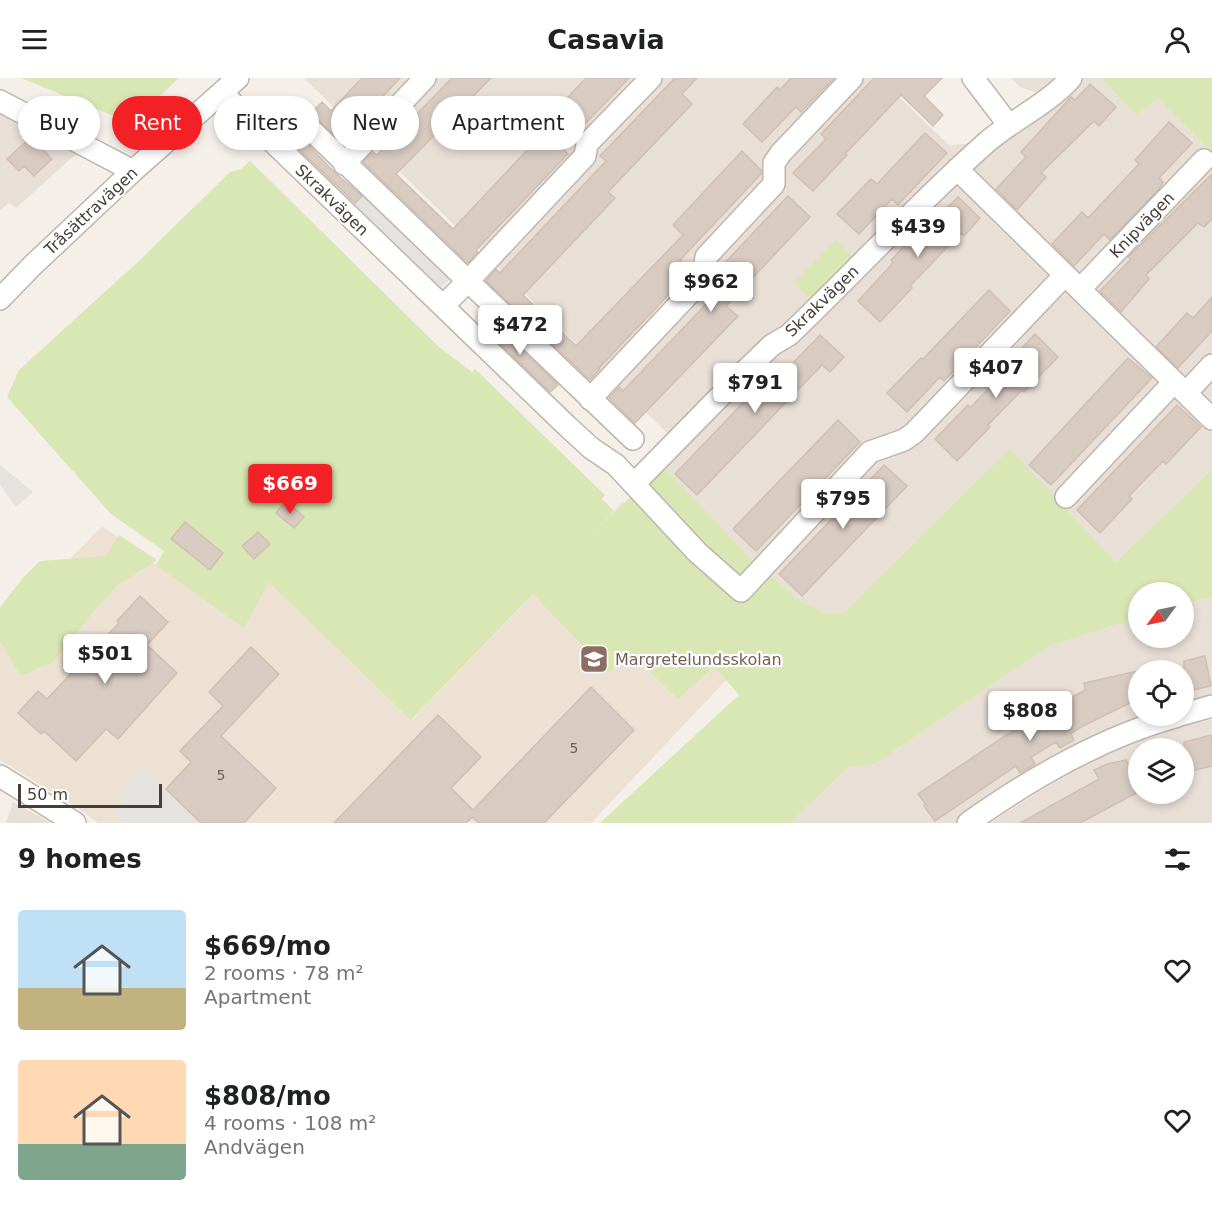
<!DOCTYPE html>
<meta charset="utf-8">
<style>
:root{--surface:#fff;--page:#f2f2f2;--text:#202124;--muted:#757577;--accent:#f32126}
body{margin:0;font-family:"DejaVu Sans",sans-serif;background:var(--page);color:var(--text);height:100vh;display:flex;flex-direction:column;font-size:22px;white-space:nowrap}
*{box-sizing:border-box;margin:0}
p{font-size:20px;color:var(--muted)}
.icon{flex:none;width:33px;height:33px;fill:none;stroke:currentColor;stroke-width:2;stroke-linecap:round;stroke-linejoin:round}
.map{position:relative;height:745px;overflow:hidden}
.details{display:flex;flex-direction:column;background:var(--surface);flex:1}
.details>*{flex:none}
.hud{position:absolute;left:18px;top:18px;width:600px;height:54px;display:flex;gap:12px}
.needle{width:39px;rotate:237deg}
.fabs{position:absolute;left:1128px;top:504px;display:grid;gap:12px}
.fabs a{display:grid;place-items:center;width:66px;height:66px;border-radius:50%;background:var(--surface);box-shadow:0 3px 9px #0003;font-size:30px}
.scale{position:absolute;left:18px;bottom:15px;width:144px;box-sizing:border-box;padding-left:6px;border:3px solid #473e37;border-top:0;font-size:16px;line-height:21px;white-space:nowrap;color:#473e37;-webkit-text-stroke:4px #fff;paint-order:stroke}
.price{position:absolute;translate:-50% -51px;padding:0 14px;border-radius:6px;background:#fff;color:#222;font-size:20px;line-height:39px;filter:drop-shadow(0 2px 3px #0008)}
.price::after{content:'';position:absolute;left:50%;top:36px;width:18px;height:14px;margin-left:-9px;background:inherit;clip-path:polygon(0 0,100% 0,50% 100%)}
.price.selected{background:var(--accent);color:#fff}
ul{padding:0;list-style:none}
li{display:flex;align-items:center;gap:18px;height:150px;padding:0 18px}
li span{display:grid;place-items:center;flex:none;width:168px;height:120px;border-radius:6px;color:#555}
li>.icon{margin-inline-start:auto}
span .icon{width:72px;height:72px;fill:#fffc;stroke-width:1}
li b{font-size:26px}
h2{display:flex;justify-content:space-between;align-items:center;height:72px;padding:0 18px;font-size:26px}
.pill{padding:0 21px;border-radius:27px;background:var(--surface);box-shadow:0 3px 9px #0003;font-size:21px;line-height:54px}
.pill.selected{background:var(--accent);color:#fff}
header{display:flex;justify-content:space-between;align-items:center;height:78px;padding:0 18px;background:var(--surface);font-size:27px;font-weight:700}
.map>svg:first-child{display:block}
.residential{fill:#e8dfd7;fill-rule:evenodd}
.education{fill:#ece1d3}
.green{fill:#d8e7b3}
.parking{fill:#e5e2e0}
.building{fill:#d8cbc1;stroke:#d0bfb2;stroke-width:1.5}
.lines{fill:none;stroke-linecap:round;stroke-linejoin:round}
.street-casing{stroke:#bfb5ac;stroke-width:24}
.street{stroke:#fff;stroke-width:21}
.labels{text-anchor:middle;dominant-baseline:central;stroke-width:4.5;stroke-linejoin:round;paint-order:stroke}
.number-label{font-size:14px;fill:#6b615a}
.street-label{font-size:16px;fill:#473e37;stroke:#fff}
.education-label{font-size:16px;fill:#785e54;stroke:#fff;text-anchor:start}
</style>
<header><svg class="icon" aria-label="menu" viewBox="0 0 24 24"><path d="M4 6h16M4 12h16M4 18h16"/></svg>Casavia<svg class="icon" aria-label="person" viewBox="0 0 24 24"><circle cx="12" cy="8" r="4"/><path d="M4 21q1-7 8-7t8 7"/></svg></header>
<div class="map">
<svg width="1212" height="745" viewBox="0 0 1212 745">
<rect width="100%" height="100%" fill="#f4efe9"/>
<!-- residential -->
<path class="residential" d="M304,0H879L949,67L1000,64L1078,0H1101L1136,37L1158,20L1212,75V391L1116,484L1010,372L843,535L821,534L800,522L750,480L649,375L668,356Z
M1011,0H1056L1041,16L1020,9Z
M0,35L77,75L16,130L9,125L0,132Z
M1212,519V616L1184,626V592H1138V638H1149L1087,662L955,745H790L849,689L875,686L1049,568L1138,540V560H1184V526Z
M1212,642V745H990L1093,679L1193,644ZM1138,670H1184V716H1138Z
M13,724L51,745H6Z"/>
<!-- education -->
<path class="education" d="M623,423L729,599L591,745H98L77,729L0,682V553L102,448L244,549L269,503L412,642Z"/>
<!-- green -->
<path class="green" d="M21,0H179L131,45Z
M1101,0H1212V75L1158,20L1136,37Z
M250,83L439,269L472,294L475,291L605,417L602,421L614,433L588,460L663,388L750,480L800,522L821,534L843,535L1010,371L1116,484L1212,391V519L1184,526V514H1138V540L1049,568L875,686L849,689L790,745H600L739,617L714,588L678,621L629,573L608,595L533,516L411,642L269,504L244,550L156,487L164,473L111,436L7,319L19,292L140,182L230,94L241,91Z
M836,162L852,178L810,221L794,205Z
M119,457L157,482L119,506L97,529L54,583L21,598L0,563V529L23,500L40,483L106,478Z"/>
<!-- parking -->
<path class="parking" d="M365,115L452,199L440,211L354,126Z
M0,387L33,414L16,429L0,407Z
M142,689L205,745H125L113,734L124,722L118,716Z"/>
<!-- building -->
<path class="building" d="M362,0H400L351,52L355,56L345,67L311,35L322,24L331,33Z
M452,0H491L396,96L453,151L559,38L554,34L586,0H629L562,70L568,76L476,172L478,174L468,185L363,84L373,74L377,77Z
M675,0H697L682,16L692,26L608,114L615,120L523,217L576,268L683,157L673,147L742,73L761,92V96L680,182L691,193L599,290L600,291L590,302L486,203L496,191L500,195L606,83L600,78Z
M791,0H834L801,34L796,29L762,64L743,46L777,9L780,12Z
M874,0H942L924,18L943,37L933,48L901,17L845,76L847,77L813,113L793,95L826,61L821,56Z
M1090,6L1116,29L1099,48L1094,43L1041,95L1046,99L1017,132L996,111L1026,79L1021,74L1071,19L1075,22Z
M1169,44L1192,65L1159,100L1163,104L1158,112L1110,162L1104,156L1074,188L1052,166L1082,134L1088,140L1139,86L1135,82Z
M295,53L335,95L362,118L355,125L287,60Z
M925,55L947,75L898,127L892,121L859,156L837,136L871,101L877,106Z
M31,59L52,81L34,98L24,88L19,93L7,81Z
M1212,96V141L1204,149L1198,145L1146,197L1149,201L1121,234L1100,213L1131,181L1128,179Z
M788,118L810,139L726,228L738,238L635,345L609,320L619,309L623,313L730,201L719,191Z
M958,119L980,140L964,158L961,155L910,208L912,210L880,244L858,223L893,185L891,182L938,134L941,136Z
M989,212L1010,233L944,303L940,299L907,334L887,315L921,280L923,281Z
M1212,219V253L1178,290L1156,269L1187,235L1193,240Z
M489,241L558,307L550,314L482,248Z
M1035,256L1058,279L1024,314L1022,312L988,347L990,349L957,383L935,361L968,327L970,330L1025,273L1022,270Z
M820,257L844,279L830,294L822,287L697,417L675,396L780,286L786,292Z
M1128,280L1152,300L1051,407L1029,387Z
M1177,327L1201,349L1166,386L1163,383L1129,418L1132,421L1100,455L1077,432Z
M838,342L860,364L756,473L733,451Z
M884,387L907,408L802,518L779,496Z
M286,423L304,439L294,450L276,435Z
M185,444L223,475L210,492L171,461Z
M258,454L270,466L254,481L242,468Z
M140,518L168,544L147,567L177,595L118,661L106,651L76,683L44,653L41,656L18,635L38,613L47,621L119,545L117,543Z
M251,569L279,596L221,658L276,710L244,745H201L166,711L191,684L180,673L223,628L209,614Z
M1205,578L1211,608L1184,614V583Z
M1138,593V621L1083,648L1071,656L1074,662L1060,670L1056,664L1031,679L1035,686L1020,695L1016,688L935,743L924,728L926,727L918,716L1005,658L1085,612L1084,605Z
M591,609L634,652L544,745H479L472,739L466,745H334L438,637L481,679L451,710L473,732Z
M1212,657V688L1184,695V664Z
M1126,682L1138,707V714L1080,745H1020L1099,701L1094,692L1107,686Z"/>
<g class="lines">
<!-- street casing -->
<g class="street-casing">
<path id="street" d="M973,0L1008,46
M222,15L567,348L591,370L616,387L697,474L741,513L870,374L904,362L914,355L1065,197
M0,23L133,93
M305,46L468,203L443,228
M344,86L425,0
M957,91L1212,341
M1080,211L1204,82
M0,221L33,187L133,93L238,0
M1186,315L1212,287
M590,321L702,202L706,179L774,106V85L781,75L852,0
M633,361L468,203L585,78L587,66L651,0
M634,406L743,295L772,267L789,257C856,193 918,125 987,64C1014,41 1048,26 1071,0
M1066,419L1174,304
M1184,636L1212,628
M0,698L75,745
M968,745C1032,700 1102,659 1178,638"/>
</g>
<!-- street -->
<use href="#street" class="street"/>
</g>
<!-- icons -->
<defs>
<g id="school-square" transform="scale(1.5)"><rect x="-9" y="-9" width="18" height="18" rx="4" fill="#8d6e63" stroke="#fff"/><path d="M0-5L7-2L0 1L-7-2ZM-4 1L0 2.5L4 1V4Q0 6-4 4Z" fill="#fff"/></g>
</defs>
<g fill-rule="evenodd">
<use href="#school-square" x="594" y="581"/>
</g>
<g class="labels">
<!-- number labels -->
<g class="number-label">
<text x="574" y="670">5</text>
<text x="221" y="697">5</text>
</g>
<!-- street labels -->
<g class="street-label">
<text transform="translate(332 122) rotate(44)">Skrakvägen</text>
<text transform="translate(91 133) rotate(-43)">Tråsättravägen</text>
<text transform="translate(1142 147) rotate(-46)">Knipvägen</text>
<text transform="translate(822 223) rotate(-44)">Skrakvägen</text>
</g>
<!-- education labels -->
<g class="education-label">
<text x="615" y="581">Margretelundsskolan</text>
</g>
</g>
</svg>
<div class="fabs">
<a><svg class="needle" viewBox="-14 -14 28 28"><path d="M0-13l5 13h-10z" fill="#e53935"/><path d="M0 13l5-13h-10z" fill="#757577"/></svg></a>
<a><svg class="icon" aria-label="locate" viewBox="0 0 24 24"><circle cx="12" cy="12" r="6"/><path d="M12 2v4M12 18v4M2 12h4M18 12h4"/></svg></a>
<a><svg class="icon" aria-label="layers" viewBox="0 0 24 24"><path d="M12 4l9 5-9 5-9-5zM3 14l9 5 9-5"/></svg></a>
</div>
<div class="scale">50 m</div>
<b class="price" style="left:918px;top:180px">$439</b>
<b class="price" style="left:711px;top:235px">$962</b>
<b class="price" style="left:520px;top:278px">$472</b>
<b class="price" style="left:996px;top:321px">$407</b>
<b class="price" style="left:755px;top:336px">$791</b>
<b class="price selected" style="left:290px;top:437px">$669</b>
<b class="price" style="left:843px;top:452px">$795</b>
<b class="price" style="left:105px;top:607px">$501</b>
<b class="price" style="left:1030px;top:664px">$808</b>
<div class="hud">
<a class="pill">Buy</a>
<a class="pill selected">Rent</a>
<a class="pill">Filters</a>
<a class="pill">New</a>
<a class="pill">Apartment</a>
</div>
</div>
<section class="details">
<h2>9 homes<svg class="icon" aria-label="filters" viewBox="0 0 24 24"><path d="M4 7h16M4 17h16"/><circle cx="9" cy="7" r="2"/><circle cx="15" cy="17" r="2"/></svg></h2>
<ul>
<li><span style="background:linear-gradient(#bfe0f5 65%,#c2b280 0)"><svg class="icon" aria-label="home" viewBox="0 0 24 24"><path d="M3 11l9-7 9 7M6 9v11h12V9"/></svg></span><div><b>$669/mo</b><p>2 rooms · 78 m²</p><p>Apartment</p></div><svg class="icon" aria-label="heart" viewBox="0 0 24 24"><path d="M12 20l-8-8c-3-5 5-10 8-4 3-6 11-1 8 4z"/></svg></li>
<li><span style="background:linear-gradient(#ffd9b3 70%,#7fa58c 0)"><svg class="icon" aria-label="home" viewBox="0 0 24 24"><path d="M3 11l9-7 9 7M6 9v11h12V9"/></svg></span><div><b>$808/mo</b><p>4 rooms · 108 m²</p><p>Andvägen</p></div><svg class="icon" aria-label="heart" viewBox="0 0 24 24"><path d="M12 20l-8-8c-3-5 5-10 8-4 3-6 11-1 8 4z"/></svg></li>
</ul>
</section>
